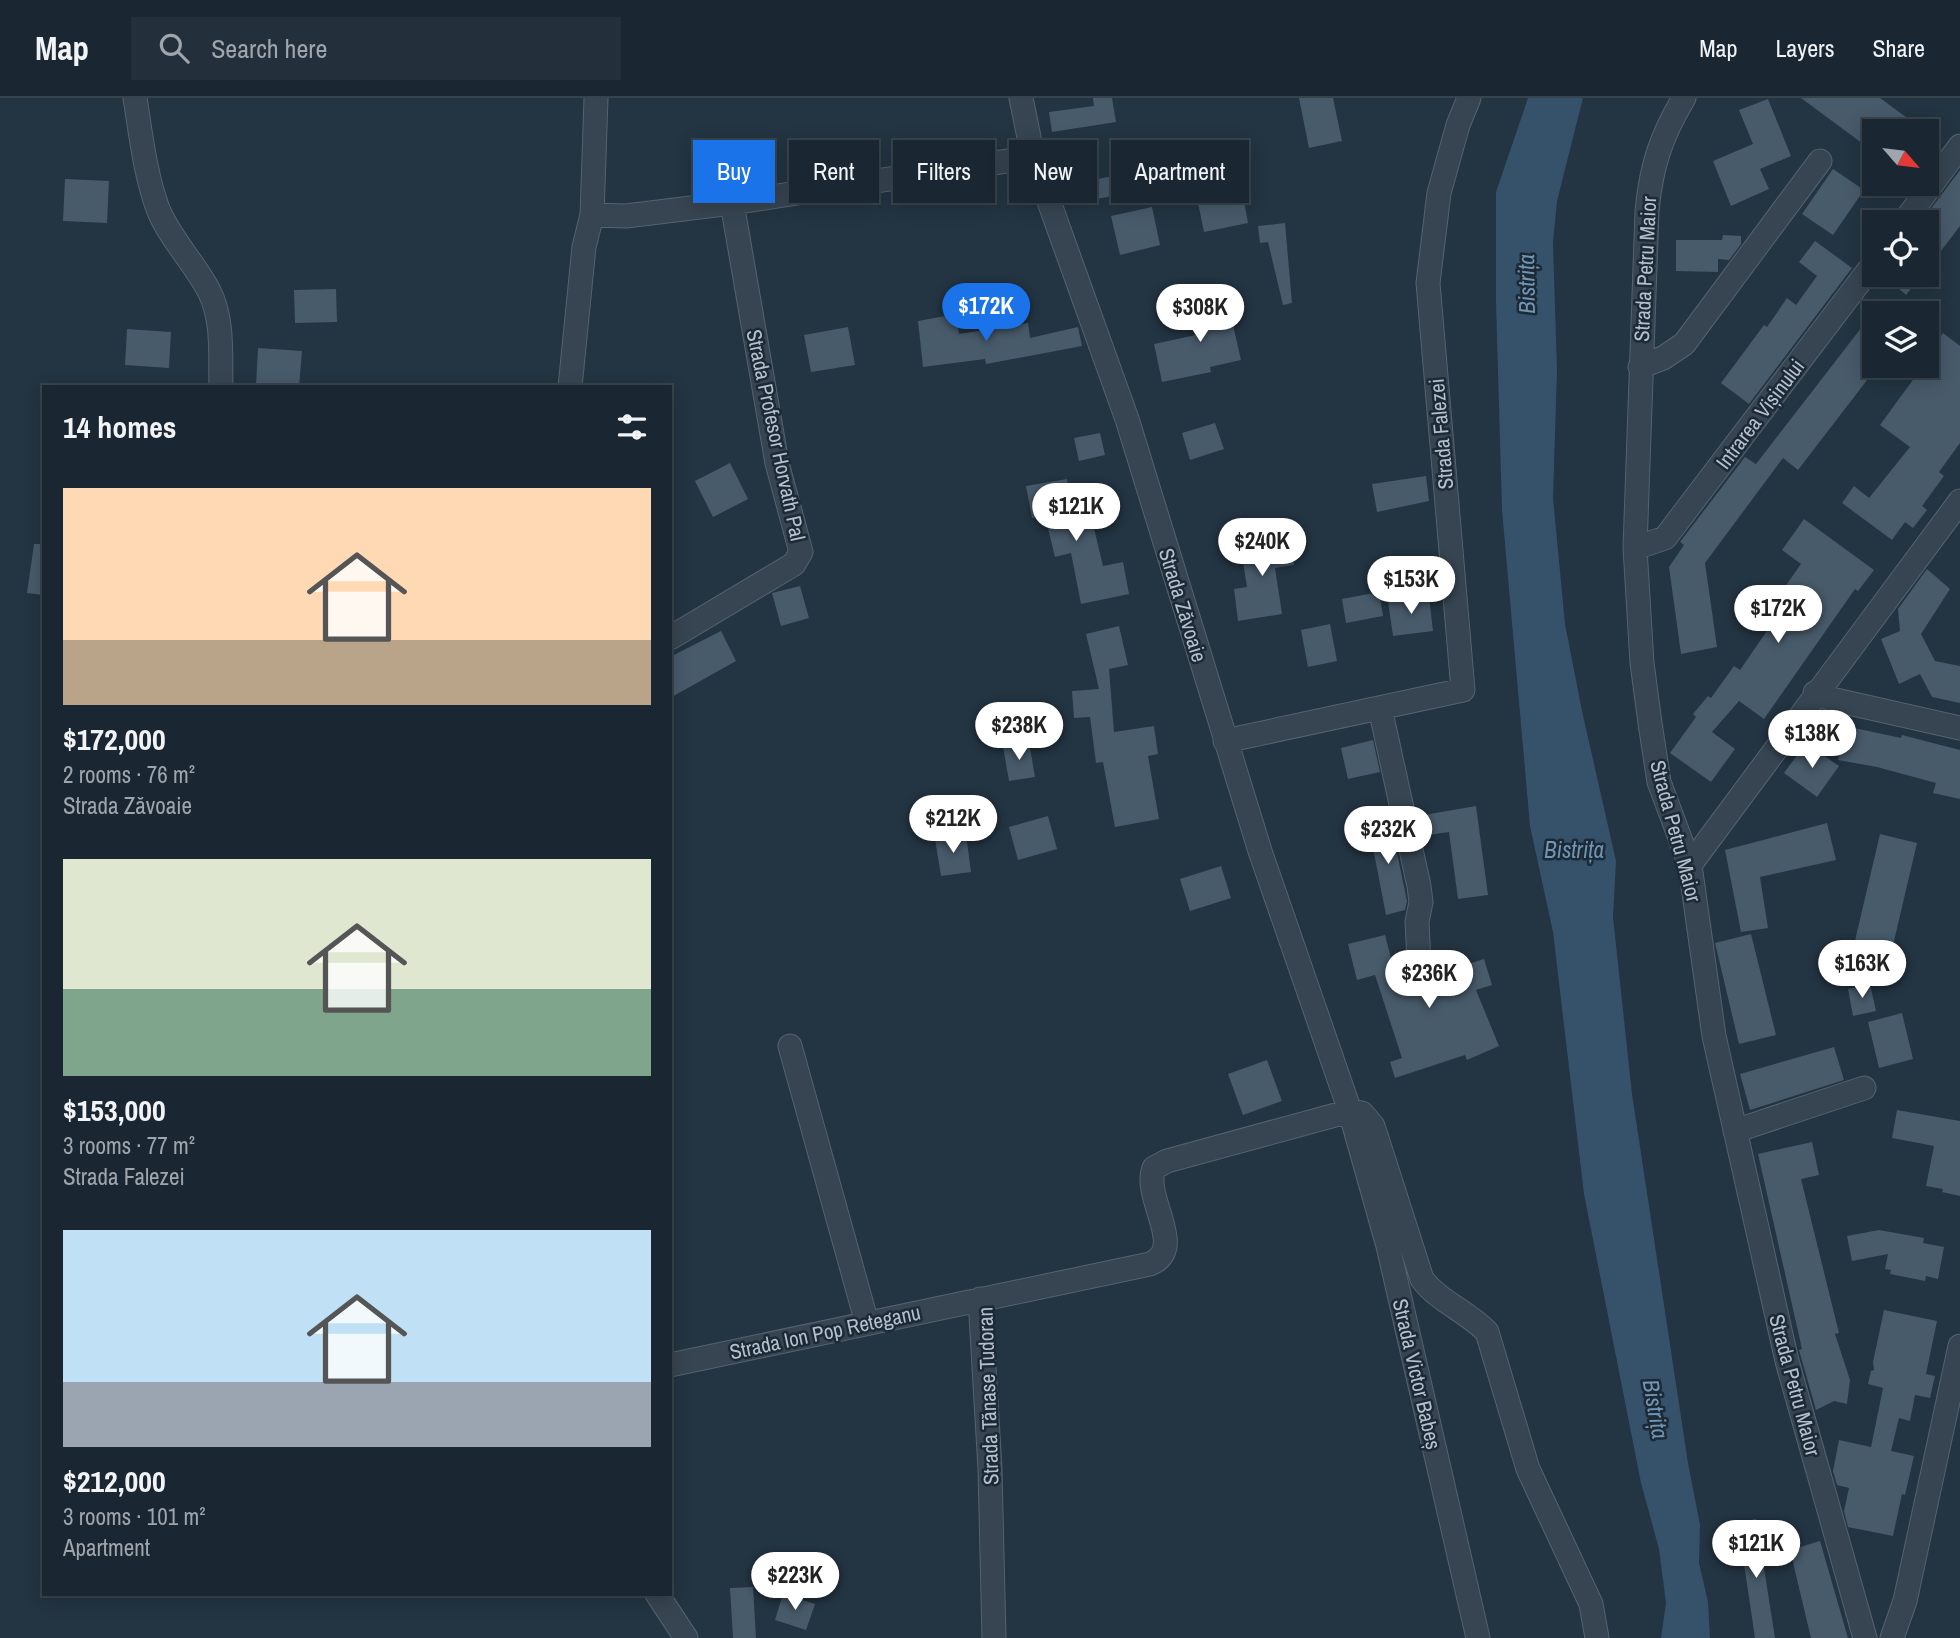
<!DOCTYPE html>
<meta charset="utf-8">
<style>
:root{--surface:#1a2732;--page:#232f3a;--text:#f1f3f6;--muted:#9fa5ac;--line:#38444d;--accent:#1a73e8}
body{margin:0;font-family:"Archivo Narrow",sans-serif;background:var(--page);color:var(--text);height:100vh;display:flex;flex-direction:column;font-size:26px;white-space:nowrap}
*{box-sizing:border-box;margin:0}
p{font-size:23px;color:var(--muted)}
.icon{flex:none;width:38px;height:38px;fill:none;stroke:currentColor;stroke-width:2;stroke-linecap:round;stroke-linejoin:round}
.map{position:relative;flex:1;overflow:hidden}
.drawer{position:absolute;left:42px;top:287px;width:630px;height:1211px;display:flex;flex-direction:column;background:var(--surface);border-radius:0px;box-shadow:0 4px 18px #0003,0 0 0 2px var(--line)}
.drawer>*{flex:none}
.banner{position:absolute;left:693px;top:42px;width:665px;height:63px;display:flex;gap:14px}
.needle{width:46px;rotate:118deg}
.controls{position:absolute;left:1862px;top:21px;display:grid;gap:14px}
.controls a{display:grid;place-items:center;width:77px;height:77px;border-radius:0px;background:var(--surface);box-shadow:0 4px 18px #0003,0 0 0 2px var(--line);font-size:35px}
.price{position:absolute;translate:-50% -60px;padding:0 16px;border-radius:24px;background:#fff;color:#222;font-size:23px;line-height:46px;filter:drop-shadow(0 2px 4px #0008)}
.price::after{content:'';position:absolute;left:50%;top:42px;width:21px;height:16px;margin-left:-10px;background:inherit;clip-path:polygon(0 0,100% 0,50% 100%)}
.price.selected{background:var(--accent);color:#fff}
ul{padding:0;list-style:none}
li{display:grid;align-content:center;gap:14px;height:371px;padding:0 21px}
li span{display:grid;place-items:center;height:217px;border-radius:0px;color:#555}
li>.icon{margin-inline-start:auto}
span .icon{width:126px;height:126px;fill:#fffc;stroke-width:1}
li b{font-size:30px}
h2{display:flex;justify-content:space-between;align-items:center;height:84px;padding:0 21px;font-size:30px}
.chip{padding:0 24px;border-radius:0px;background:var(--surface);box-shadow:0 4px 18px #0003,0 0 0 2px var(--line);font-size:24px;line-height:63px}
.chip.selected{background:var(--accent);color:#fff}
header{display:flex;align-items:center;gap:42px;box-sizing:border-box;height:98px;padding:0 35px;background:var(--surface);border-bottom:2px solid var(--line)}
header strong{font-size:33px}
nav{display:flex;gap:38px;margin-inline-start:auto;font-size:24px}
.search{width:490px;height:63px;background:var(--page);display:flex;align-items:center;gap:18px;box-sizing:border-box;padding:0 24px;border-radius:0px;color:var(--muted);font-size:26px}
.map>svg:first-child{display:block}
.water{fill:#35526a}
.building{fill:#485b6b}
.lines{fill:none;stroke-linecap:round;stroke-linejoin:round}
.minor-casing{stroke:#55636f;stroke-width:25}
.minor{stroke:#374552;stroke-width:23}
.labels{text-anchor:middle;dominant-baseline:central;stroke-width:5;stroke-linejoin:round;paint-order:stroke}
.street-label{font-size:21px;fill:#b4c0cc;stroke:#1c2a37}
.water-label{font-size:23px;font-style:italic;fill:#7195b2;stroke:#1c2a37}
</style>
<header>
<strong>Map</strong>
<div class="search"><svg class="icon" aria-label="search" viewBox="0 0 24 24"><circle cx="10" cy="10" r="6"/><path d="M15 15l6 6"/></svg>Search here</div>
<nav><a>Map</a><a>Layers</a><a>Share</a></nav>
</header>
<div class="map">
<svg width="1960" height="1540" viewBox="0 0 1960 1540">
<rect width="100%" height="100%" fill="#233442"/>
<!-- water -->
<path class="water" d="M1528,0H1583L1557,103L1553,145L1557,272L1553,400L1565,526L1582,613L1616,763L1613,819L1632,996L1688,1365L1700,1427L1699,1465L1708,1504L1710,1540H1661L1666,1505L1659,1451L1641,1385L1584,1096L1553,834L1530,728L1502,412L1496,204V94Z"/>
<!-- building -->
<path class="building" d="M1093,0H1112L1116,24L1052,34L1049,14L1094,8Z
M1299,0H1333L1342,43L1309,50Z
M1801,0H1880L1925,33H1874V54Z
M1768,1L1791,58L1760,71L1769,91L1731,108L1713,63L1753,46L1739,12Z
M1833,71L1864,92L1833,137L1802,116Z
M1960,72V128L1927,171V124H1921Z
M1113,78L1117,97L1097,101L1093,82Z
M65,81L109,83L107,125L63,123Z
M1241,86L1248,125L1204,134L1196,95Z
M1152,109L1160,147L1120,157L1111,118Z
M1285,125L1292,205L1283,207L1268,144L1260,145L1258,128Z
M1723,137L1741,138V146L1729,162L1718,161V174L1676,173V142H1722Z
M1815,143L1852,170L1749,306L1721,285L1764,227L1767,229L1787,200L1796,207L1817,178L1799,164Z
M1883,177H1922L1906,197Z
M336,191L337,224L295,225L294,192Z
M1227,201L1241,262L1210,269L1211,274L1162,284L1154,246L1196,237L1190,209Z
M956,216L959,236L1028,225L1030,240L1078,229L1082,248L986,266L985,261L923,269L918,223Z
M1865,225L1874,232V273L1798,372L1783,360L1705,465L1717,549L1681,556L1669,469L1684,447L1680,444L1745,359L1756,366Z
M848,229L855,267L811,274L804,237Z
M127,231L171,234L169,270L125,267Z
M1943,235L1960,248V345L1939,374L1944,378L1922,408L1927,412L1913,430L1905,424L1892,442L1842,405L1854,388L1869,400L1910,349L1880,327L1923,268H1927V256Z
M258,250L302,253L299,289L256,288Z
M1215,325L1224,351L1190,362L1182,335Z
M1100,335L1105,357L1079,363L1074,340Z
M730,365L748,401L713,419L695,383Z
M1426,378L1429,403L1377,414L1372,386Z
M1067,381L1075,426L1092,422L1103,468L1123,464L1129,496L1081,506L1071,455L1055,459L1045,418L1032,420L1026,388Z
M1804,421L1874,472L1858,493L1855,491L1764,621L1739,603L1712,634L1735,651L1711,684L1670,655L1696,619L1693,616L1708,598L1711,600L1734,568L1740,572L1771,527L1779,532L1798,504L1782,493L1801,466L1782,452Z
M1290,438L1294,467L1275,470L1282,516L1238,523L1234,491L1247,489L1240,446Z
M34,446H44V497L27,495Z
M1927,471L1950,491L1921,536L1935,563L1960,568V605L1932,599L1920,576L1899,586L1881,541L1900,533L1898,511Z
M800,488L809,520L781,528L772,495Z
M1379,494L1383,518L1346,525L1342,501Z
M1429,498L1433,533L1393,538L1388,503Z
M1330,526L1337,563L1308,569L1301,532Z
M1119,528L1128,567L1109,571L1114,634L1154,628L1158,656L1148,658L1159,721L1115,729L1103,664L1096,665L1090,619L1074,620L1072,593L1099,591L1086,536Z
M721,533L736,563L670,600V559Z
M1845,628L1901,640L1902,637L1960,652V701L1933,695L1936,685L1877,669L1838,662Z
M1373,642L1380,674L1348,681L1341,650Z
M1029,644L1035,679L1009,683L1003,648Z
M1806,645L1839,668L1817,699L1784,675Z
M1476,708L1488,797L1458,801L1449,734L1422,738L1418,718Z
M1048,718L1057,751L1018,762L1009,729Z
M1390,721L1407,803L1405,812L1386,817L1368,724Z
M1827,725L1836,762L1760,779L1768,830L1741,834L1725,752Z
M966,736L971,774L941,778L935,741Z
M1880,736L1917,745L1887,873L1850,864Z
M1221,768L1231,800L1190,813L1180,781Z
M1751,836L1776,937L1739,946L1715,845Z
M1385,837L1400,895L1439,882L1437,876L1484,861L1492,887L1476,892L1499,948L1467,962L1465,957L1395,980L1390,964L1402,960L1375,877L1357,882L1348,846Z
M1870,886L1876,913L1853,918L1848,891Z
M1902,915L1913,961L1879,970L1868,924Z
M1834,949L1844,982L1750,1012L1740,976Z
M1267,962L1282,1003L1243,1017L1228,976Z
M1897,1012L1960,1023V1098L1942,1094L1943,1091L1926,1088L1934,1048L1892,1040Z
M1812,1044L1819,1077L1801,1081L1839,1235L1835,1236L1850,1282L1847,1306L1834,1303L1816,1312L1799,1252L1802,1251L1758,1056Z
M1879,1132L1924,1140L1923,1145L1944,1149L1938,1181L1926,1178L1925,1183L1890,1176L1891,1172L1885,1171L1888,1156L1852,1163L1847,1138Z
M1884,1212L1937,1223L1926,1276L1935,1278L1930,1300L1915,1297L1910,1323L1899,1320L1891,1353L1914,1358L1905,1397L1902,1396L1893,1438L1848,1429L1844,1413L1849,1390L1837,1387L1833,1373L1839,1342L1871,1349L1883,1290L1868,1286L1871,1273L1874,1272L1873,1264Z
M1756,1421L1764,1470L1775,1540H1755L1738,1425Z
M1820,1443L1848,1540H1811L1790,1452Z
M753,1489L756,1540H733L730,1490Z
M783,1496L815,1506L806,1532L775,1522Z"/>
<g class="lines">
<!-- minor casing -->
<g class="minor-casing">
<path id="minor" d="M135,0C141,37 145,76 158,111C170,141 194,164 209,193C224,222 220,258 221,289
M596,0L592,117L626,118L732,105L1033,59
M1021,0L1033,59L1127,321L1260,753L1350,1013L1388,1148L1478,1540
M1684,0C1661,38 1651,69 1647,113L1635,450L1642,565L1650,625L1659,684L1690,767L1714,938L1787,1263L1865,1540
M1904,124L1960,48
M1640,269L1663,260L1684,246L1820,63
M570,289L584,149L592,117
M1635,450L1665,440L1874,165
M670,540L794,466L801,454L777,365L732,105
M1815,595L1831,601L1960,630
M1380,610L1419,788L1421,804L1417,824L1419,864
M1225,643L1463,592L1428,185L1439,95L1458,27L1469,0
M1690,767L1960,403
M790,948L867,1225
M1735,1033L1864,990
M980,1201L990,1371L994,1540
M670,1267L1150,1166C1188,1150 1142,1100 1154,1070L1167,1063L1350,1013L1362,1015L1373,1028L1422,1181C1440,1205 1466,1212 1487,1234L1528,1371L1591,1506L1597,1540
M657,1496L686,1540
M1892,1540L1905,1503L1960,1248"/>
</g>
<!-- minor -->
<use href="#minor" class="minor"/>
</g>
<g class="labels">
<!-- street labels -->
<g class="street-label">
<text transform="translate(1645 171) rotate(-87)">Strada Petru Maior</text>
<text transform="translate(1760 316) rotate(-53)">Intrarea Vișinului</text>
<text transform="translate(1441 336) rotate(-95)">Strada Falezei</text>
<text transform="translate(776 337) rotate(78)">Strada Profesor Horvath Pal</text>
<text transform="translate(1183 507) rotate(73)">Strada Zăvoaie</text>
<text transform="translate(1676 733) rotate(75)">Strada Petru Maior</text>
<text transform="translate(825 1234) rotate(-12)">Strada Ion Pop Reteganu</text>
<text transform="translate(1417 1276) rotate(77)">Strada Victor Babeș</text>
<text transform="translate(1795 1287) rotate(75)">Strada Petru Maior</text>
<text transform="translate(988 1298) rotate(-92)">Strada Tănase Tudoran</text>
</g>
<!-- water labels -->
<g class="water-label">
<text transform="translate(1526 186) rotate(-91)">Bistrița</text>
<text x="1574" y="751">Bistrița</text>
<text transform="translate(1656 1311) rotate(80)">Bistrița</text>
</g>
</g>
</svg>
<div class="controls">
<a><svg class="needle" viewBox="-14 -14 28 28"><path d="M0-13l5 13h-10z" fill="#e53935"/><path d="M0 13l5-13h-10z" fill="#9fa5ac"/></svg></a>
<a><svg class="icon" aria-label="locate" viewBox="0 0 24 24"><circle cx="12" cy="12" r="6"/><path d="M12 2v4M12 18v4M2 12h4M18 12h4"/></svg></a>
<a><svg class="icon" aria-label="layers" viewBox="0 0 24 24"><path d="M12 4l9 5-9 5-9-5zM3 14l9 5 9-5"/></svg></a>
</div>
<b class="price selected" style="left:986px;top:245px">$172K</b>
<b class="price" style="left:1200px;top:246px">$308K</b>
<b class="price" style="left:1076px;top:445px">$121K</b>
<b class="price" style="left:1262px;top:480px">$240K</b>
<b class="price" style="left:1411px;top:518px">$153K</b>
<b class="price" style="left:1778px;top:547px">$172K</b>
<b class="price" style="left:1019px;top:664px">$238K</b>
<b class="price" style="left:1812px;top:672px">$138K</b>
<b class="price" style="left:953px;top:757px">$212K</b>
<b class="price" style="left:1388px;top:768px">$232K</b>
<b class="price" style="left:1862px;top:902px">$163K</b>
<b class="price" style="left:1429px;top:912px">$236K</b>
<b class="price" style="left:1756px;top:1482px">$121K</b>
<b class="price" style="left:795px;top:1514px">$223K</b>
<div class="banner">
<a class="chip selected">Buy</a>
<a class="chip">Rent</a>
<a class="chip">Filters</a>
<a class="chip">New</a>
<a class="chip">Apartment</a>
</div>
<section class="drawer">
<h2>14 homes<svg class="icon" aria-label="filters" viewBox="0 0 24 24"><path d="M4 7h16M4 17h16"/><circle cx="9" cy="7" r="2"/><circle cx="15" cy="17" r="2"/></svg></h2>
<ul>
<li><span style="background:linear-gradient(#ffd9b3 70%,#b9a48a 0)"><svg class="icon" aria-label="home" viewBox="0 0 24 24"><path d="M3 11l9-7 9 7M6 9v11h12V9"/></svg></span><div><b>$172,000</b><p>2 rooms · 76 m²</p><p>Strada Zăvoaie</p></div></li>
<li><span style="background:linear-gradient(#dfe7d0 60%,#7fa58c 0)"><svg class="icon" aria-label="home" viewBox="0 0 24 24"><path d="M3 11l9-7 9 7M6 9v11h12V9"/></svg></span><div><b>$153,000</b><p>3 rooms · 77 m²</p><p>Strada Falezei</p></div></li>
<li><span style="background:linear-gradient(#bfe0f5 70%,#9aa5b1 0)"><svg class="icon" aria-label="home" viewBox="0 0 24 24"><path d="M3 11l9-7 9 7M6 9v11h12V9"/></svg></span><div><b>$212,000</b><p>3 rooms · 101 m²</p><p>Apartment</p></div></li>
</ul>
</section>
</div>
